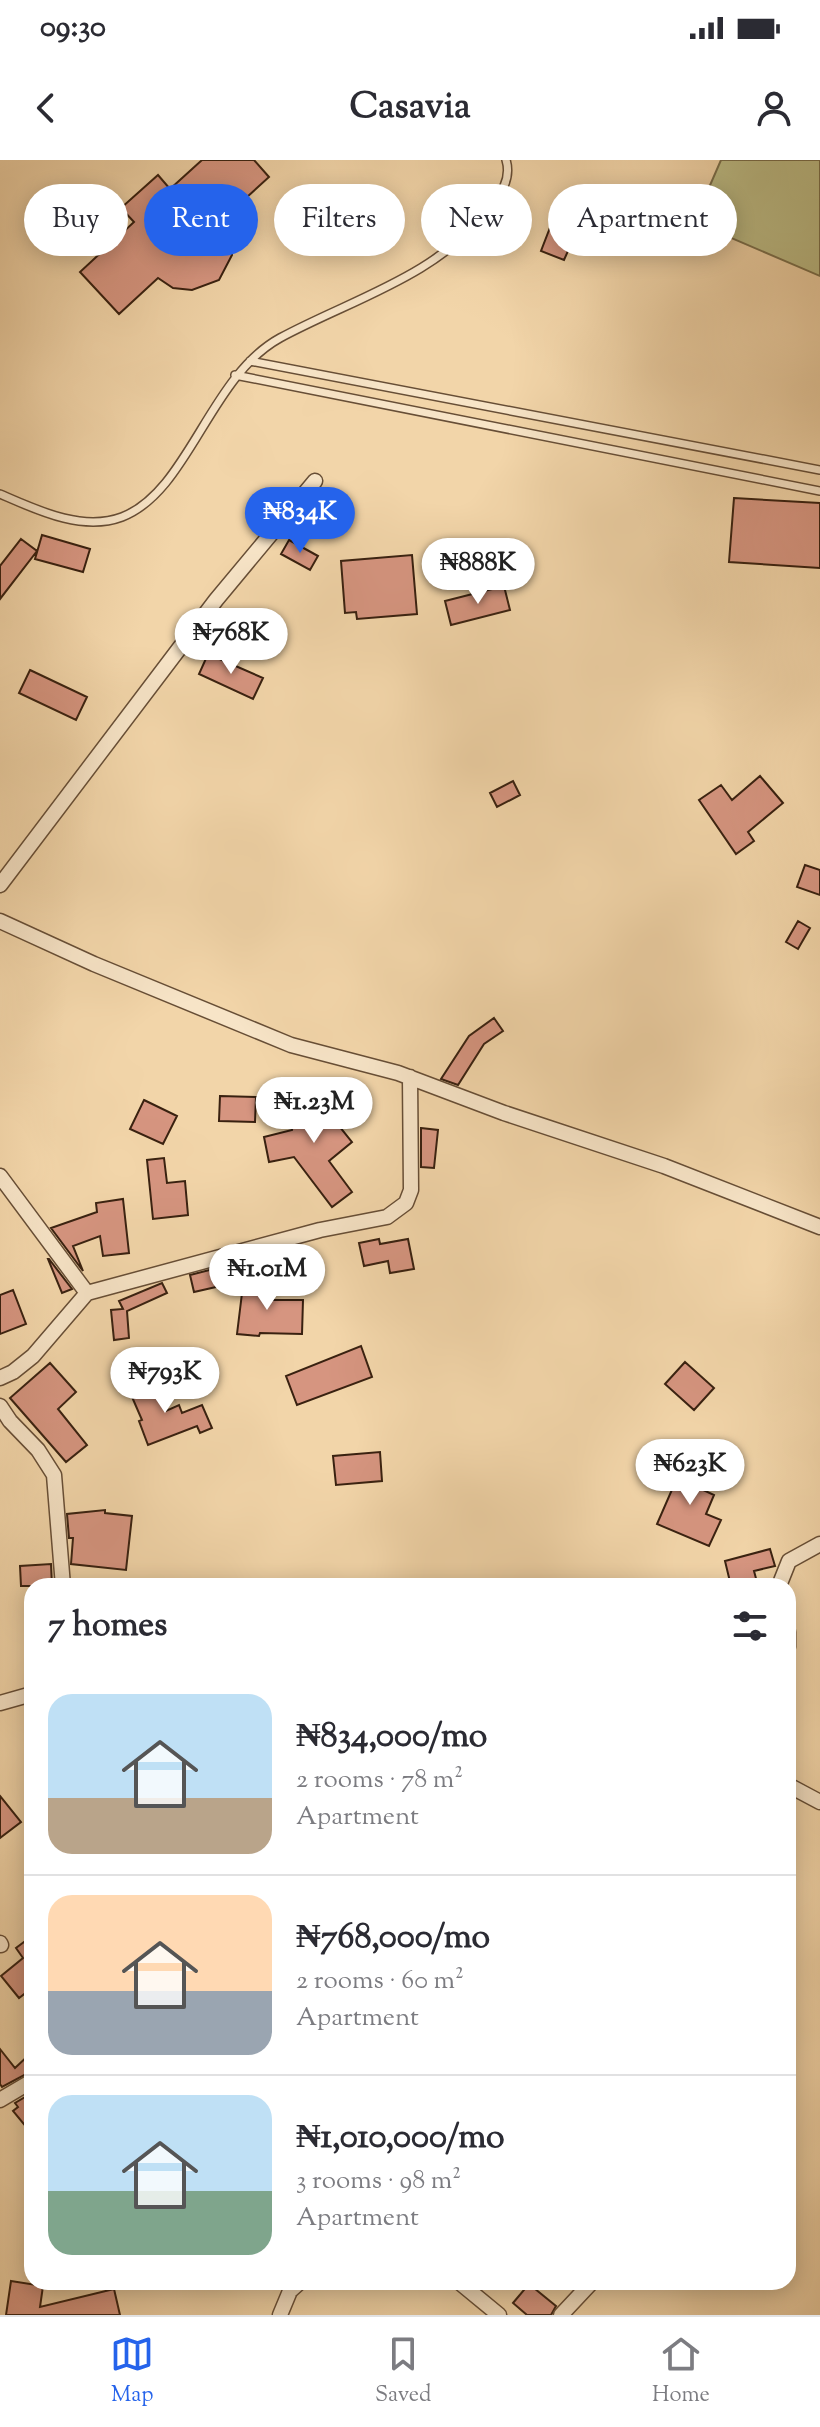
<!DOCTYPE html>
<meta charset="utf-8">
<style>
:root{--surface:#fff;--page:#f2f2f3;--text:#2b2b33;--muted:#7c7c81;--line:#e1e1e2;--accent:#2563eb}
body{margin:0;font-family:"Sorts Mill Goudy",serif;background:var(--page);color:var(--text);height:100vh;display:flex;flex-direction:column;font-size:30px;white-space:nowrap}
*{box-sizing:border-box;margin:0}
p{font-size:26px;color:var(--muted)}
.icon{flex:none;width:44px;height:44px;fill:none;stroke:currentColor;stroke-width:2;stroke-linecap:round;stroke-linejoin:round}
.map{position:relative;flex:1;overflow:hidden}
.sheet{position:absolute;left:24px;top:1418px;width:772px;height:712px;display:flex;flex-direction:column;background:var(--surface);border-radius:24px;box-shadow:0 4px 20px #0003}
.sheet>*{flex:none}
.hud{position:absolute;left:24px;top:24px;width:772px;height:72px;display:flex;gap:16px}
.price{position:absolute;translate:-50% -68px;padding:0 18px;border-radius:28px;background:#fff;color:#222;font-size:26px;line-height:52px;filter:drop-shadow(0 2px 4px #0008)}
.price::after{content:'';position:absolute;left:50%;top:48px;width:24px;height:18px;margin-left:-12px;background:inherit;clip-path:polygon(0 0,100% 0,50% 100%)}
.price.active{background:var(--accent);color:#fff}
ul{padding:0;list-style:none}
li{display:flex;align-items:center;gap:24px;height:200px;padding:0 24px}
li+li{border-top:2px solid var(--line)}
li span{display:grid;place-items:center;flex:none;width:224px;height:160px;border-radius:24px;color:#555}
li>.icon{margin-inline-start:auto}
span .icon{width:96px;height:96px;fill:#fffc;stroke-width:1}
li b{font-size:34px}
h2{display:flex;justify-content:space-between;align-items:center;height:96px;padding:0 24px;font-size:34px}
.tag{padding:0 28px;border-radius:36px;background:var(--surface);box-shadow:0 4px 20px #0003;font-size:28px;line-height:72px}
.tag.active{background:var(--accent);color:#fff}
.status{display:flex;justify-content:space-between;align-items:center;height:56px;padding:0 40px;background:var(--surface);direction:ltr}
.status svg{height:22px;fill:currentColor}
header{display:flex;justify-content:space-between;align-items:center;height:104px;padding:0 24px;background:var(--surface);font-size:36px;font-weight:800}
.menu{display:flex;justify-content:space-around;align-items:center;height:112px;border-top:2px solid var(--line);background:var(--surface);font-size:22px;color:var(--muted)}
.menu a{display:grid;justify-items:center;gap:4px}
.menu .active{color:var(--accent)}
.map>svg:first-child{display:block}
.green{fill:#bcbd87;stroke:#7a6f4c;stroke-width:2}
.building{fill:#d69580;stroke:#392110;stroke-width:2}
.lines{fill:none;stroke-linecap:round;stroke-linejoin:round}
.lane-casing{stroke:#674e36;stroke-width:10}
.street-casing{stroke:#674e36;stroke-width:17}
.lane{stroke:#f7e4c7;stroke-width:7}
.street{stroke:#f7e4c7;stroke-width:14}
</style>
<div class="status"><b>09:30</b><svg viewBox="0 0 49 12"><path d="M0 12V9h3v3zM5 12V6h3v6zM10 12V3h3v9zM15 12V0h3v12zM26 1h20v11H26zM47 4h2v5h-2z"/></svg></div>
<header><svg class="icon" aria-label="back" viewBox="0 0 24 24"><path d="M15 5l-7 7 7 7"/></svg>Casavia<svg class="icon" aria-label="person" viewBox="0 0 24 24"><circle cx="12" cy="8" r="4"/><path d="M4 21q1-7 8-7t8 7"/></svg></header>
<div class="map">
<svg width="820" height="2155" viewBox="0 0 820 2155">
<rect width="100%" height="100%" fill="#f2d5a9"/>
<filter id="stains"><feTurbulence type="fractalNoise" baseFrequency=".0025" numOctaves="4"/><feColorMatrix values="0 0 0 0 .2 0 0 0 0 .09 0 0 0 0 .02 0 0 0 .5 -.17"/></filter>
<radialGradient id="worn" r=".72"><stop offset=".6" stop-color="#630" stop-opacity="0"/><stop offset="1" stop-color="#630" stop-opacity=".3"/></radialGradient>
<!-- green -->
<path class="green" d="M721,0H820V116L694,62Z"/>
<!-- building -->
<path class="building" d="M202,0H254L269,17L224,58L231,74L232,95L219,120L192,130L173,128L158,118L119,154L80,112L134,62L121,48L158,15L170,29Z
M551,65L575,75L564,100L541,91Z
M734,338L820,343V408L729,402Z
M42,375L90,389L83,412L35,399Z
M21,379L37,391L0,439V406Z
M289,380L318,396L310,410L281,394Z
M412,395L417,454L357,459L356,452L345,453L341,401Z
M504,426L510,450L451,465L445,441Z
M208,494L263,518L253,539L199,514Z
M30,510L87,537L76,560L19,533Z
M760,616L783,643L748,672L754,681L736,694L699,640L721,625L732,640Z
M513,621L520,635L497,647L490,633Z
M805,705L820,710V735L797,727Z
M798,761L810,768L798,789L786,782Z
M494,858L503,871L484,884L458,925L441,919L469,876Z
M296,935L333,938L331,956L352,982L329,1001L352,1032L332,1047L294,997L269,1002L264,977L292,970Z
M220,936L256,937L255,962L219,961Z
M144,940L177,956L163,984L130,969Z
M421,968L438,970L434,1008L421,1007Z
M164,998L167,1023L185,1021L188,1055L153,1059L147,1000Z
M123,1039L129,1093L103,1096L100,1076L73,1086L83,1111L51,1068L97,1052L96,1043Z
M379,1079L380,1084L408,1079L414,1109L390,1113L388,1101L364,1106L359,1083Z
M48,1099H49L72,1129L62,1133Z
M233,1104L238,1122L194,1132L190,1115Z
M244,1117L266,1120L264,1140H303L302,1174L260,1173L259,1176L237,1174Z
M162,1123L167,1133L127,1151L129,1178L114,1180L111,1150L123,1149L119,1141Z
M13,1130L26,1164L0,1174V1135Z
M361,1186L372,1217L297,1245L286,1216Z
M685,1202L714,1228L694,1250L665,1224Z
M50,1203L76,1232L58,1249L87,1285L66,1302L10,1238Z
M153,1220L166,1251L179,1245L182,1253L202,1245L212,1268L200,1273L197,1266L148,1285L139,1261L142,1260L129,1230Z
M380,1292L382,1321L336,1325L333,1296Z
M684,1302L708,1312L701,1329L714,1335L706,1354L721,1360L709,1386L657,1364Z
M105,1350V1353L132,1356L126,1410L71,1404L73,1378H69L67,1354Z
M770,1389L775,1406L754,1411L758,1426H731L725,1401Z
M51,1404L52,1426H21L20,1406Z
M0,1636L21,1662L0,1678Z
M32,1776V1828L19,1838L1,1816L23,1798L16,1788Z
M0,1889L15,1908L32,1892V1911L2,1927L0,1924Z
M32,1933V1974L13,1951L18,1947L15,1943Z
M11,2121L43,2126L40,2147L114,2129L120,2155H6Z
M529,2124L556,2146L551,2155H527L513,2143Z"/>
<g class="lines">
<!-- lane casing -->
<g class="lane-casing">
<path id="lane" d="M250,201L820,310
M235,215L820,331
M0,334C37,350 82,372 122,357C189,331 209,217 280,178C352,139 436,117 489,49C500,35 512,19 506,0"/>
</g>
<!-- street casing -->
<g class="street-casing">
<path id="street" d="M0,725L216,440L315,321
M0,761L94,804L291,885L398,913L504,953L664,1006L820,1067
M0,1016L87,1133
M0,1218L13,1212L33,1196L87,1133L320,1070L387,1057L406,1043L411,1030L410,917
M0,1246L10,1261L38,1290L54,1315L63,1426
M779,1426L789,1401L820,1384
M788,1472V1487
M0,1543L32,1534
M788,1625L820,1642
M0,1783L1,1785
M0,1940L32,1921
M459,2122L499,2155
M280,2155L290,2131L300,2122
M561,2155L592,2122"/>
</g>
<!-- lane -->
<use href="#lane" class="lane"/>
<!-- street -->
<use href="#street" class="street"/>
</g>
<rect width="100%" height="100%" filter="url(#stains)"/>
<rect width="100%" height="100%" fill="url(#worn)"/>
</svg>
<b class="price active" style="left:300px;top:395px">₦834K</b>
<b class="price" style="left:478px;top:446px">₦888K</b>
<b class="price" style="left:231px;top:516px">₦768K</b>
<b class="price" style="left:314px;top:985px">₦1.23M</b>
<b class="price" style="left:267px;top:1152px">₦1.01M</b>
<b class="price" style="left:165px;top:1255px">₦793K</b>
<b class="price" style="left:690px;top:1347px">₦623K</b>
<div class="hud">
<a class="tag">Buy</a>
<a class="tag active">Rent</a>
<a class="tag">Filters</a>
<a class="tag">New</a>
<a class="tag">Apartment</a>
</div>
<section class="sheet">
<h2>7 homes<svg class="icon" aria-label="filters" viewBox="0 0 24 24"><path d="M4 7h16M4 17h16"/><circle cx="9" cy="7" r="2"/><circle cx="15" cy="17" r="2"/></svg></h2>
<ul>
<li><span style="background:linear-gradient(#bfe0f5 65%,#b9a48a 0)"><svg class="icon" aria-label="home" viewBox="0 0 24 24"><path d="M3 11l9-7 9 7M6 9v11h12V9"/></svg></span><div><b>₦834,000/mo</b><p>2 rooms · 78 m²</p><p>Apartment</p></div></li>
<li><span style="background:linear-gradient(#ffd9b3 60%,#9aa5b1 0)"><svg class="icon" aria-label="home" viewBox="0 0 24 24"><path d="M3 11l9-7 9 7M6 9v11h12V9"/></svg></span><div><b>₦768,000/mo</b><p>2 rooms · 60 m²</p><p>Apartment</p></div></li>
<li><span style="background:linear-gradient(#bfe0f5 60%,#7fa58c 0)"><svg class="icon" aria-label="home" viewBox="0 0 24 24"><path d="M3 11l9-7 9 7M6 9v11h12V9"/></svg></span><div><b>₦1,010,000/mo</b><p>3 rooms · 98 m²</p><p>Apartment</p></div></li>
</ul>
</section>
</div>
<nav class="menu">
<a class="active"><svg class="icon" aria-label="map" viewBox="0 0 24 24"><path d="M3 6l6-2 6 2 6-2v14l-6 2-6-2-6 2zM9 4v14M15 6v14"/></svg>Map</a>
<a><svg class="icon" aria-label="saved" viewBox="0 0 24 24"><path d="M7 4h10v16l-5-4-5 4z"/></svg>Saved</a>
<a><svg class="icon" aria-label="home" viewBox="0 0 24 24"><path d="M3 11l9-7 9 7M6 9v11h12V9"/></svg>Home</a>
</nav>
